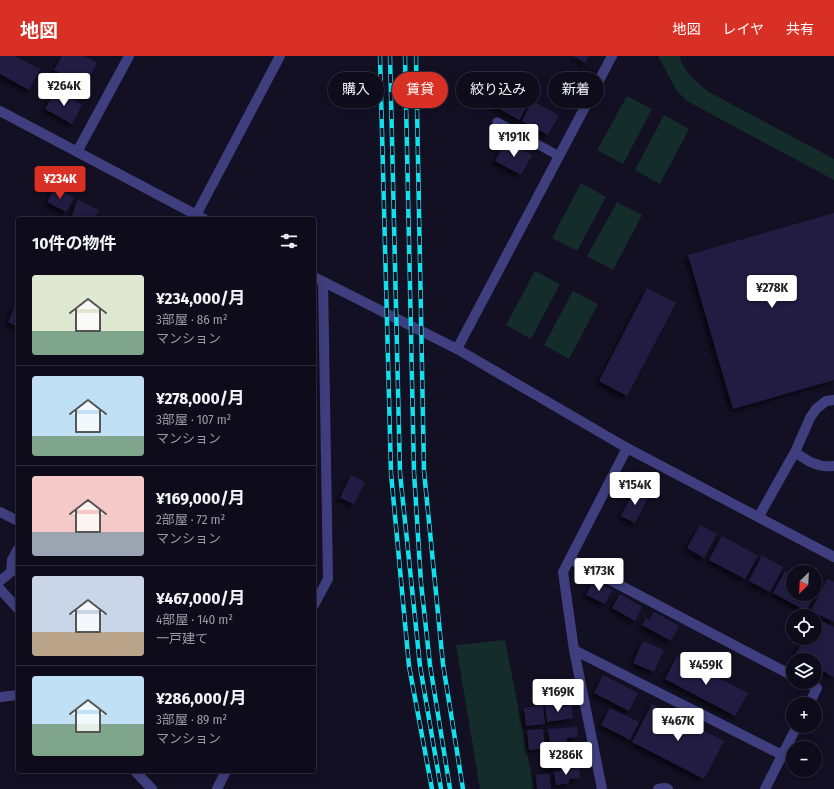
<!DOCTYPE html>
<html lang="ja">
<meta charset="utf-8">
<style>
:root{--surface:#0e0c1b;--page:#1c1a28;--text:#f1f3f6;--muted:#9b9ba3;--line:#2e2c3a;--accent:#d93025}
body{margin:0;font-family:"Fira Sans Condensed","Noto Sans JP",sans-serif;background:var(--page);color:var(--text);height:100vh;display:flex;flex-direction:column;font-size:15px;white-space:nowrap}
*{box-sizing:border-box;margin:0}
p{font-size:13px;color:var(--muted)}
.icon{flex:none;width:22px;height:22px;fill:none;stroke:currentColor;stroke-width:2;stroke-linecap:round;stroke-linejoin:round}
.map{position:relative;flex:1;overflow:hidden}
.details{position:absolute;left:16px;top:161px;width:300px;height:556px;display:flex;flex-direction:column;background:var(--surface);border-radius:4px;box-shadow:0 2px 10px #0003,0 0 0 1px var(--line)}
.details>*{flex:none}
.banner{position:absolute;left:328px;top:16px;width:380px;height:36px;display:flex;gap:8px}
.needle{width:26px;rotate:204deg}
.fabs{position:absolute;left:786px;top:509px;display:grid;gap:8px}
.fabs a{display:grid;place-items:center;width:36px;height:36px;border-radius:50%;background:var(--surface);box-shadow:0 2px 10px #0003,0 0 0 1px var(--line);font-size:20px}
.price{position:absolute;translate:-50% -34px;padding:0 9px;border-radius:4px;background:#fff;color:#222;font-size:13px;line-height:26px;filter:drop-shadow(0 1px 2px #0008)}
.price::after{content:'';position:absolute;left:50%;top:24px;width:12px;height:9px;margin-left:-6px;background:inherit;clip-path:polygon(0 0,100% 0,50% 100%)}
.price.on{background:var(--accent);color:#fff}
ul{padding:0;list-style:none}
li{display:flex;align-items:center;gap:12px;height:100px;padding:0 16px}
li+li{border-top:1px solid var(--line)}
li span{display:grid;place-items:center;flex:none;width:112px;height:80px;border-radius:4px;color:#555}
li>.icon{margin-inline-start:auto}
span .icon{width:48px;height:48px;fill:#fffc;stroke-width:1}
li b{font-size:17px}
h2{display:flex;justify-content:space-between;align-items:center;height:48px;padding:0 16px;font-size:17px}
.chip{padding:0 14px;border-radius:18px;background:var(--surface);box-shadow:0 2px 10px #0003,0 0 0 1px var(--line);font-size:14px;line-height:36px}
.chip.on{background:var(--accent);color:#fff}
header{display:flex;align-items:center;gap:24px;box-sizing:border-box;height:56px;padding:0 20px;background:var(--accent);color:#fff}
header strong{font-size:19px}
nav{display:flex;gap:22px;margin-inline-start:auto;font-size:14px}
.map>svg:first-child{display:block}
.green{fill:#142d2b}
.building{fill:#231e43;filter:url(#shadow)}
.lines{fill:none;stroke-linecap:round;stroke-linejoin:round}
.lane{stroke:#3f3f7f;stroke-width:9}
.street{stroke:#3f3f7f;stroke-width:10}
.rail-casing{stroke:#11e1ed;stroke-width:4.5}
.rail{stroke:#131024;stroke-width:3;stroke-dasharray:9;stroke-linecap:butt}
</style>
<header>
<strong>地図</strong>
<nav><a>地図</a><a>レイヤ</a><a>共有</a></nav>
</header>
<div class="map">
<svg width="834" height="733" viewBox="0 0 834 733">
<defs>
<filter id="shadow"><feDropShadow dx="-3.5" dy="3.5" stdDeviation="2" flood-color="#0009"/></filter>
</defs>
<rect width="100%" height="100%" fill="#131024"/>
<!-- green -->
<path class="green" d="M658,0H679C684,16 696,26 709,36L834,103V124L687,45L677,35Z
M627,40L652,53L623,108L597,94Z
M664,59L689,73L660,128L635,114Z
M581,127L606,141L577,195L552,182Z
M617,146L642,159L613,214L587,200Z
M535,215L560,228L531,283L506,269Z
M573,235L598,248L569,303L544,289Z
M505,584L534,733H480L456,589Z"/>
<!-- building -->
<path class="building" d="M0,0H15L40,13L29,34L0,18Z
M62,0H84L97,7L85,30L54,14Z
M573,0H589L585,7Z
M504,29L530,44L519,64L493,49Z
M56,34L82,49L72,68L45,53Z
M532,45L559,59L548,79L522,65Z
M506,85L532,99L521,119L495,105Z
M55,131L74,142L66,156L47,146Z
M78,144L99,154L94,163H80L72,159Z
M834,157V324L733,353L688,199Z
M647,232L676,247L627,340L599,325Z
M16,248L18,249V271L8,266Z
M351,419L365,426L354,448L340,442Z
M635,433L649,440L635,467L621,460Z
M700,469L717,478L704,502L687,492Z
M722,480L758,500L745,523L709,504Z
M762,499L783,511L770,536L749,525Z
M785,515L793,520V538H815V532L818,533L806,555L773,537Z
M827,523L834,526V566L811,555Z
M593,525L612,534L605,548L586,539Z
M620,538L642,551L635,565L612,552Z
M654,556L679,570L671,585L642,569L646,562L649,564Z
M815,562L834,571V621L815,611V604H800L794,601L804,582H815Z
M643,585L664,594L654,616L633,607Z
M677,600L748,637L735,660L665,623Z
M603,619L638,637L629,655L594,637Z
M560,647V651L571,649L573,662L547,666L545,650Z
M652,648L724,685L704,723L632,686Z
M543,649L545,668L526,670L524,652Z
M610,652L639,666L630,684L601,669Z
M577,671L578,681L566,682L568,687L550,689L548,673Z
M543,673L545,692L529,694L527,674Z
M571,692L574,708L545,713L543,697Z
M579,712L580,722L569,723V727L556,729L554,716Z
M549,718L551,733H537L536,719Z"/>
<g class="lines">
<!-- lane -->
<path class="lane" d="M497,66L559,100"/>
<!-- street -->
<path class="street" d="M0,55L204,163
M77,96L129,0
M194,163L280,0
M314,221L457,293L627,392L834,501
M457,293L612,0
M795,396C807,405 818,412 834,410
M0,456L18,465
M759,460L795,396L810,362L816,353L826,345L834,344
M570,503L793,620
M0,525L11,516L12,504L18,493
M0,533L18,553
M314,549L328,523L323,226
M574,594L782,699
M805,626L817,632L809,648
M0,641L18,639
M135,715L152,733
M217,733L226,715
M602,733L574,594L563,516L627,392
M658,733L665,732L668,733
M765,733L797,670"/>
<!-- rail casing -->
<g class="rail-casing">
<path id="rail" d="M380,0L391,417L409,610L432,733
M390,0L400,417L420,610L441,733
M405,0L414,416L421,527L430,609L450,733
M416,0L424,415L443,608L463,733"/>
</g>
<!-- rail -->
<use href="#rail" class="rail"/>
</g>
</svg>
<div class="fabs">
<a><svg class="needle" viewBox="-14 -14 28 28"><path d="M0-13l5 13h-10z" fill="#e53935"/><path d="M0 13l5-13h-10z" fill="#9b9ba3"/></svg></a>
<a><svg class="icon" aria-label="locate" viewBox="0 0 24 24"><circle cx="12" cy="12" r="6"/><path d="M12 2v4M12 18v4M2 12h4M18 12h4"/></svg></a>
<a><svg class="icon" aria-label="layers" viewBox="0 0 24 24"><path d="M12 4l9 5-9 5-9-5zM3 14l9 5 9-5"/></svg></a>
<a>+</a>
<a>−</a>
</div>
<b class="price" style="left:64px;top:51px">¥264K</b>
<b class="price" style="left:514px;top:102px">¥191K</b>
<b class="price on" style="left:60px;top:144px">¥234K</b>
<b class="price" style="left:772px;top:253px">¥278K</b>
<b class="price" style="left:635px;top:450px">¥154K</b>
<b class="price" style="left:599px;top:536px">¥173K</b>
<b class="price" style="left:706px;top:630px">¥459K</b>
<b class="price" style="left:558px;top:657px">¥169K</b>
<b class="price" style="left:678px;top:686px">¥467K</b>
<b class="price" style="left:566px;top:720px">¥286K</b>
<div class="banner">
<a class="chip">購入</a>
<a class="chip on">賃貸</a>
<a class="chip">絞り込み</a>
<a class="chip">新着</a>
</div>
<section class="details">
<h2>10件の物件<svg class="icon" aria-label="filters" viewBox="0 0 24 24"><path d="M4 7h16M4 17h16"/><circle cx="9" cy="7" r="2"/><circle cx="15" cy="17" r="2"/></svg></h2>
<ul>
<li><span style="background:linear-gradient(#dfe7d0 70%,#7fa58c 0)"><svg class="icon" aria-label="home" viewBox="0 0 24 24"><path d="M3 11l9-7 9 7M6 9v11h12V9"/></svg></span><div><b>¥234,000/月</b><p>3部屋 · 86 m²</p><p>マンション</p></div></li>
<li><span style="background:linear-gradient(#bfe0f5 75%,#7fa58c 0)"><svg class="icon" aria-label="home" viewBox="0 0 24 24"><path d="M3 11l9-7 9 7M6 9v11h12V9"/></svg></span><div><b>¥278,000/月</b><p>3部屋 · 107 m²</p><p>マンション</p></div></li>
<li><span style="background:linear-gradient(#f6c9c9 70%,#9aa5b1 0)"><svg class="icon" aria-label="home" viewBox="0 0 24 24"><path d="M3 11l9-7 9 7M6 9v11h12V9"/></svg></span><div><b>¥169,000/月</b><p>2部屋 · 72 m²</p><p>マンション</p></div></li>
<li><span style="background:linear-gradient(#c9d6e8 70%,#b9a48a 0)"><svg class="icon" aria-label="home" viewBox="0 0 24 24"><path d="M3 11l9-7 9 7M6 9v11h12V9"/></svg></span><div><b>¥467,000/月</b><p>4部屋 · 140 m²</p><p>一戸建て</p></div></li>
<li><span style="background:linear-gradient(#bfe0f5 60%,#7fa58c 0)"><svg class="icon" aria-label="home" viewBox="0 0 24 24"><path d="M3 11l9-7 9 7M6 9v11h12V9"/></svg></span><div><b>¥286,000/月</b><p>3部屋 · 89 m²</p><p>マンション</p></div></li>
</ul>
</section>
</div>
